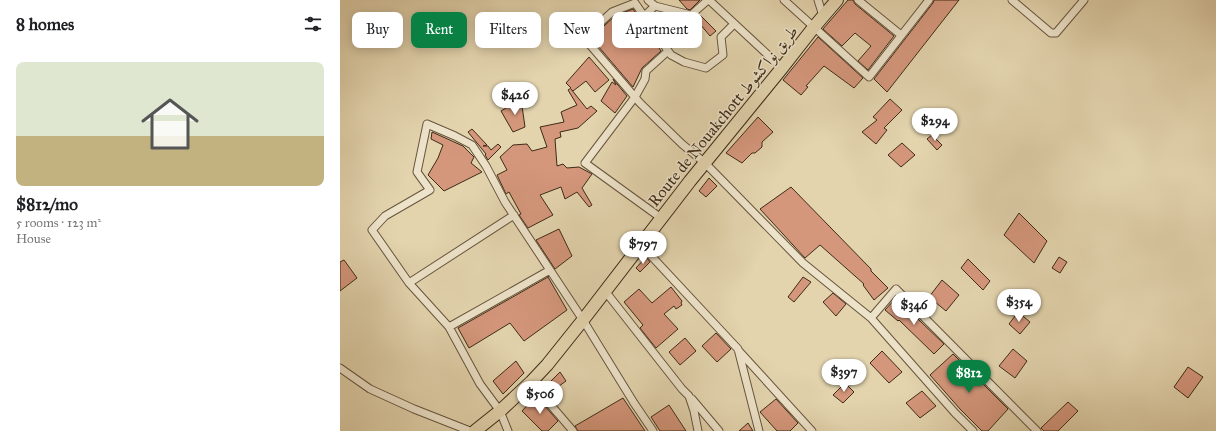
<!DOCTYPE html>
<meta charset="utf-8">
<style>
:root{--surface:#fff;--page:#f6f6f6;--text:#202124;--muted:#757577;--accent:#0b8043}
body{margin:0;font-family:"IM FELL Great Primer",Amiri,serif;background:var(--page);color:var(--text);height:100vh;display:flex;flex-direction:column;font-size:15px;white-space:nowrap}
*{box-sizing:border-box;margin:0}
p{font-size:13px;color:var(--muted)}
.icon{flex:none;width:22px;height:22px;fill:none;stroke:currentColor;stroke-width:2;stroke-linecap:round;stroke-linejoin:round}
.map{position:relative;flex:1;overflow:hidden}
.details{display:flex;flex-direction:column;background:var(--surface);width:340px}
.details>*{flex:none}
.hud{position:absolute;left:12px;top:12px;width:380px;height:36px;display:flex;gap:8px}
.price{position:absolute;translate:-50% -34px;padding:0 9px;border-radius:14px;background:#fff;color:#222;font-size:13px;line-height:26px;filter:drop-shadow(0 1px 2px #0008)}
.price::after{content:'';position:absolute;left:50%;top:24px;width:12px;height:9px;margin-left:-6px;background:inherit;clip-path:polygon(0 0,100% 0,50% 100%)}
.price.active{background:var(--accent);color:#fff}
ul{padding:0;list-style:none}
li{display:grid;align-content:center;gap:8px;height:212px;padding:0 16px}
li span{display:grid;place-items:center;height:124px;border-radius:8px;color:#555}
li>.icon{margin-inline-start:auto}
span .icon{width:72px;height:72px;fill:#fffc;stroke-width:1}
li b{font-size:17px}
h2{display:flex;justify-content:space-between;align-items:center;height:48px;padding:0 16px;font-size:17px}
.tag{padding:0 14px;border-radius:8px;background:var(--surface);box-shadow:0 2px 10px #0003;font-size:14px;line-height:36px}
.tag.active{background:var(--accent);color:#fff}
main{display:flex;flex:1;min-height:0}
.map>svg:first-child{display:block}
.building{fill:#d5977c;stroke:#3e2b17}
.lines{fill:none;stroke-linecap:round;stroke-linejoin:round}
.minor-casing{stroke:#67553d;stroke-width:9}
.trunk-casing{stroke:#3e2b17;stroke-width:14}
.minor{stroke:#ede3ca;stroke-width:7}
.trunk{stroke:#e3d4ae;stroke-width:12}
.labels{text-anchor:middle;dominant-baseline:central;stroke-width:3;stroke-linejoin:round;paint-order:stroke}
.street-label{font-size:16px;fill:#3e2b17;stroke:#ede3ca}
</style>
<main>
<section class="details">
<h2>8 homes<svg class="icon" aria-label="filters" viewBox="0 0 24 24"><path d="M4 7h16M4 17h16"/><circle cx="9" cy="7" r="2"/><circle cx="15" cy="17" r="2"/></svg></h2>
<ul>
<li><span style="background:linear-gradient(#dfe7d0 60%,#c2b280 0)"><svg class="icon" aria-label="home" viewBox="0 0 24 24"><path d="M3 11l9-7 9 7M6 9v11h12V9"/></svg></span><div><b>$812/mo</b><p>5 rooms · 123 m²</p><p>House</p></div></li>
</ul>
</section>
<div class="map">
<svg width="876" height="431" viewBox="0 0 876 431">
<rect width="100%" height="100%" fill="#e3d4ae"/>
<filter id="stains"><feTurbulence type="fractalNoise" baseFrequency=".005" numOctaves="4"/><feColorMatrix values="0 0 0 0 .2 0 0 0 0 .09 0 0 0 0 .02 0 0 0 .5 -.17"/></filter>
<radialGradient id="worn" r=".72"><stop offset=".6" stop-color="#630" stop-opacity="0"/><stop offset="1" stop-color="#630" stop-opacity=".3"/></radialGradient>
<!-- building -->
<path class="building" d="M339,0H360L350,10L347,9Z
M508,0H513L515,4L554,36L528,70L518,61L531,46L515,33L502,46L483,29Z
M594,0H619L547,92L534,79L593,3Z
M293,9L321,51L302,68L293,87L252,39L254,35L275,16Z
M359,14L376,31L370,36L355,18Z
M478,37L523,78L514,88L484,66L466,86L468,87L461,95L443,80Z
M249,57L269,80L255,92L246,81L233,91L231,89L247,109L251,106L257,111L238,128L220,132L221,137L215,139L217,166L223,164L227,168L239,167L252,174L242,188L252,205L249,207L237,192L225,199L221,187L200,195L213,215L188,228L179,215L181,214L169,192L166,194L157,175L167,170L160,157L173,145L187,144L192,151L207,147L200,127L224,122L221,112L237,105L228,90L231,88L226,83Z
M273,79L287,96L275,113L261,101L272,82L276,85Z
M181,99L185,127L173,132L161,111Z
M550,99L562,110L544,128L547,130L536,144L522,132L537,120L533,117Z
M418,117L433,132L422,142V147L415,153H412L402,163L386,153Z
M132,129L147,145L143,146H148L151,150L158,144L161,147L148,160L145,155L146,154L128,132Z
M92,132L123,146L134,157L131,163L142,172L104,191L88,175L98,158L103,145L91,139Z
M592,135L602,145L597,150L587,139Z
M562,143L575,155L561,167L548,155Z
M369,178L377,186L366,197L359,191Z
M451,187L531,269V271L548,288L534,300L523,285L524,284L480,245L465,258L420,209Z
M679,213L707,241L694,263L664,235Z
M219,229L232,256L215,269L196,240Z
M306,257L310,262L300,272L296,268Z
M719,257L727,262L720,273L712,268Z
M628,259L650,281L643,290L621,268Z
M4,260L17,278L0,291V262Z
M208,277L227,310L184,341L170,323L129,348L118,328Z
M463,277L471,282L454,302L448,297Z
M602,280L619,295L606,311L589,297Z
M331,287L342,301L341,303L342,305L336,309L334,306L324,314L338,329L316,348L300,328L303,325L284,302L299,289L312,303Z
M493,293L506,304L496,316L483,302Z
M556,298L604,344L594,354L559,320L558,321L545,310Z
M678,312L690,322L680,334L669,324Z
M376,333L391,349L377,362L362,346Z
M345,338L356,351L340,365L329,352Z
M673,349L687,361L675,378L659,366Z
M542,351L562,372L549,383L530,363Z
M613,354L668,409L648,431H642L620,409L590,375Z
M176,361L184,373L163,394L153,381Z
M848,367L863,377L848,398L834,387Z
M220,372L226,381L208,394L203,389Z
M505,383L514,392L503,403L493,395Z
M582,391L596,406L580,418L566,403Z
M196,396L218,421L208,431H202L182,411Z
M283,398L305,431H238L235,426Z
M436,399L458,423L450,431H437L420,412Z
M728,402L738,411L718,431H704L701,428Z
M329,405L346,431H320L311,417Z
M408,423L413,431H399Z"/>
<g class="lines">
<!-- minor casing -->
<g class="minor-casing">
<path id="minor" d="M308,0L315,6L351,15L368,0
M369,0L442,68
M444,0L529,77L589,0
M478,0L483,16
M518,0L561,35
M672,0L711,33H716L744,0
M315,6L304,16L331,55L344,62L366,68L383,55L381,37L394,24
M304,16L295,3L272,12L249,33L245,39L300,103L342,144L365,163L463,263L531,318L615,413L633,431
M321,218L245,163L295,97L305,79L306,71L328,51
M301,245L398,349L419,431
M69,283L174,215
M265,291L342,389L349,396L354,411L358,431
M531,318L556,289L697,431
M109,327L210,270
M399,351L472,431
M0,368L30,389L74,409L130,431
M191,382L233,431
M352,399L379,431
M168,431L160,411L140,384L109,327L69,283L32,230L45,216L90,190L77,172L87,124L115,136L132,145L146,166L165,202L243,320L294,403L313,431"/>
</g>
<!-- trunk casing -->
<g class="trunk-casing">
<path id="trunk" d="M135,431L160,411L191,382L207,365L243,320L350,181L442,68L474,27L497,0"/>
</g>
<!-- minor -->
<use href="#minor" class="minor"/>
<!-- trunk -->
<use href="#trunk" class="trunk"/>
</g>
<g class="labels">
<!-- street labels -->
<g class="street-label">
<text transform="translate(383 116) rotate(-51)">Route de Nouakchott طريق نواكشوط</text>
</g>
</g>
<rect width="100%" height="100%" filter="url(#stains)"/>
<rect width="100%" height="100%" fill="url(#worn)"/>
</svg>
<b class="price" style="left:175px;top:116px">$426</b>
<b class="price" style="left:595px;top:142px">$294</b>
<b class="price" style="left:303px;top:265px">$797</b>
<b class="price" style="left:679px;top:323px">$354</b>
<b class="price" style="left:574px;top:326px">$346</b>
<b class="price" style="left:504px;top:393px">$397</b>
<b class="price active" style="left:629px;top:394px">$812</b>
<b class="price" style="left:200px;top:415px">$506</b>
<div class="hud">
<a class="tag">Buy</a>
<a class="tag active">Rent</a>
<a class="tag">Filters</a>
<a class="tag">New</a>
<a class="tag">Apartment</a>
</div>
</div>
</main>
